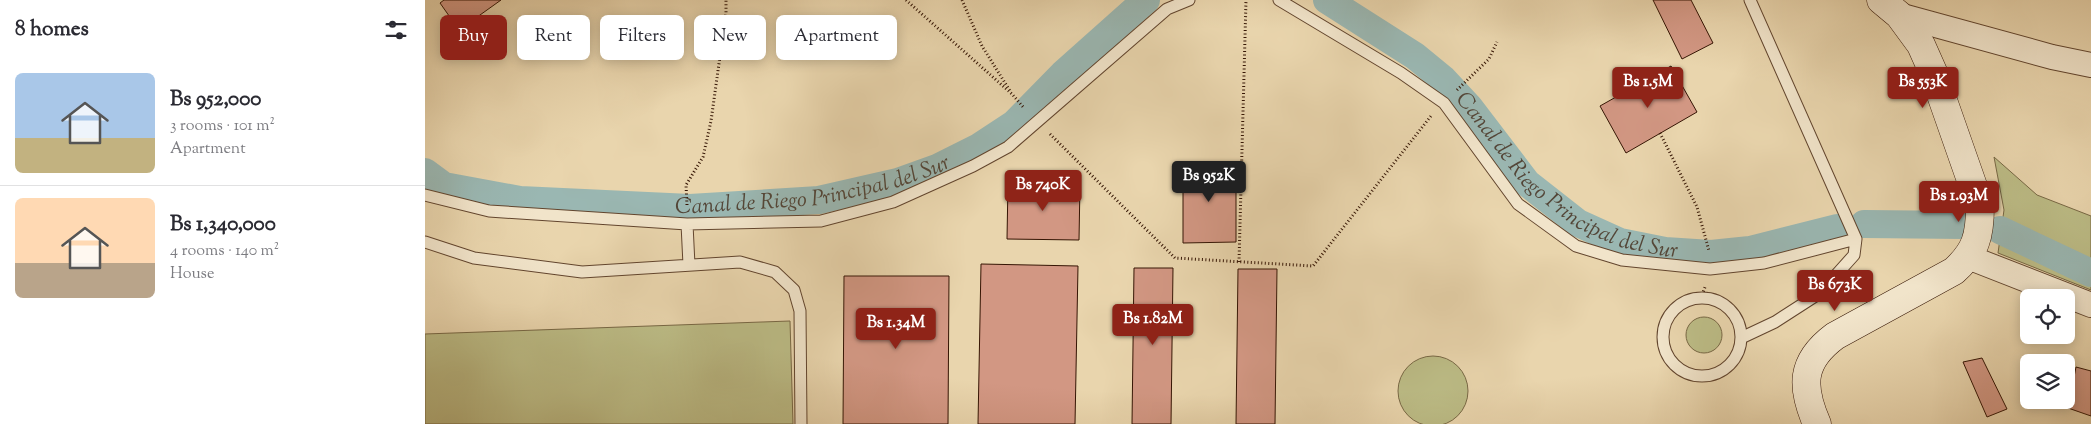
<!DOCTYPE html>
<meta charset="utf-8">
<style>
:root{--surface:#fff;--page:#f2f2f3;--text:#2b2b33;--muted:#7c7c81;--line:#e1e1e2;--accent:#8f2418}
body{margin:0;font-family:"Sorts Mill Goudy",serif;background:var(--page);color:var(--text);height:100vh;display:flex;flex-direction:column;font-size:19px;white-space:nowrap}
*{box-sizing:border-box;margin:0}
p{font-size:16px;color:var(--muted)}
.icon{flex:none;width:28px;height:28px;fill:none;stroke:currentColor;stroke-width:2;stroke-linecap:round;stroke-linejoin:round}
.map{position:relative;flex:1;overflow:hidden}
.details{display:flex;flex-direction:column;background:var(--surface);width:425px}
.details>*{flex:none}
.banner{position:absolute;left:15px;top:15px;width:475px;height:45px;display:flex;gap:10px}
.fabs{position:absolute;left:1595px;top:289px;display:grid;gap:10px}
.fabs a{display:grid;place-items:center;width:55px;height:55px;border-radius:8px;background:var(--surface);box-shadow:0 2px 12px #0003;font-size:25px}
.price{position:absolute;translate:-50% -42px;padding:0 11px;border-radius:5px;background:var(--accent);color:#fff;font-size:16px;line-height:32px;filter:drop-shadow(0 1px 2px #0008)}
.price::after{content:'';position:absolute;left:50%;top:30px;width:15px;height:11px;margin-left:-8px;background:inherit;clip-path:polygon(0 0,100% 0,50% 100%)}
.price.selected{background:#222;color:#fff}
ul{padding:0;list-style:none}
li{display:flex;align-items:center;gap:15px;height:125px;padding:0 15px}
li+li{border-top:1px solid var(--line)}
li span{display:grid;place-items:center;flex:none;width:140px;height:100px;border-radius:8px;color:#555}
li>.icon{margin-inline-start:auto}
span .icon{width:60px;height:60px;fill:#fffc;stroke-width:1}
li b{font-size:21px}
h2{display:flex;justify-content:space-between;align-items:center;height:60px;padding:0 15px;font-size:21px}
.pill{padding:0 18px;border-radius:8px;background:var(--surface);box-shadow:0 2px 12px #0003;font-size:18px;line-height:45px}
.pill.selected{background:var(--accent);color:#fff}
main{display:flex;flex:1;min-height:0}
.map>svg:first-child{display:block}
.green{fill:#bcbc86;stroke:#786845}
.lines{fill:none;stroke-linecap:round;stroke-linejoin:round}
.canal{stroke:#9ab7b2;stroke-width:28}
.building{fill:#d29783;stroke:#351504}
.service-casing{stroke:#62452e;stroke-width:13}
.minor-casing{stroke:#62452e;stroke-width:26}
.secondary-casing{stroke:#351504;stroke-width:29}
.path{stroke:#351504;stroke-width:3;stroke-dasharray:1 2.5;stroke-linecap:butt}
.service{stroke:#f1e4ca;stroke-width:11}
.minor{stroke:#f1e4ca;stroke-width:24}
.secondary{stroke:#f1e4ca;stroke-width:28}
.labels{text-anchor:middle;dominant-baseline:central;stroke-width:5;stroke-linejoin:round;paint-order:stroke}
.water-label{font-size:22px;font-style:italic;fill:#534638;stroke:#f1e4ca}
</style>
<main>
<section class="details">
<h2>8 homes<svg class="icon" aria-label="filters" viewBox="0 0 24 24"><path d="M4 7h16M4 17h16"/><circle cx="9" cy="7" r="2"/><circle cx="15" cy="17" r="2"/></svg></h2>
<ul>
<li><span style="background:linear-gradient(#a9c7e8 65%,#c2b280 0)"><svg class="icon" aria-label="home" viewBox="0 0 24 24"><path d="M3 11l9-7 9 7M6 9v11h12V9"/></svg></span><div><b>Bs 952,000</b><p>3 rooms · 101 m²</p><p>Apartment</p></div></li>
<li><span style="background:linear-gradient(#ffd9b3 65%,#b9a48a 0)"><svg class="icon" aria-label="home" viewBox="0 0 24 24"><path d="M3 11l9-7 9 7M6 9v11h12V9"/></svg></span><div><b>Bs 1,340,000</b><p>4 rooms · 140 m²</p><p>House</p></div></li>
</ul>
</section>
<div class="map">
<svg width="1666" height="424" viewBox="0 0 1666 424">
<rect width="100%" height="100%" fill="#e9d5ad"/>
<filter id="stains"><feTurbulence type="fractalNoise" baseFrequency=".004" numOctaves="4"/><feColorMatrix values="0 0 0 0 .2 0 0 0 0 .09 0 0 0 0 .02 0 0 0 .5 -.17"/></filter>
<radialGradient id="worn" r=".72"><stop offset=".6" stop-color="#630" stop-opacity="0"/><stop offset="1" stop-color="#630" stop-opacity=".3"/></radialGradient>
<!-- green -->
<path class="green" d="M1569,157L1612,195L1666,216V290L1573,253L1579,210Z
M1261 335a18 18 0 1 1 36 0a18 18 0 1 1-36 0Z
M365,321L368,424H0V334Z
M973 391a35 35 0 1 1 70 0a35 35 0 1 1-70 0Z"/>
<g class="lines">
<!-- canal -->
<g class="canal">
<path id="s1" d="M902,0L990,56L1018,79L1044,107L1102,183L1153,223L1195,242L1240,251L1286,254L1325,250L1412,228"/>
<path id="s2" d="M0,172L19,186L95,200L265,208L394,200L473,182L512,168L554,147L589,124L638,74L721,0"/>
<path d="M1439,224L1539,225"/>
<path d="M1575,230L1666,273"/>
</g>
</g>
<!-- building -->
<path class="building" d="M19,0H76L34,30L15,3Z
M1228,0H1266L1288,43L1257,59Z
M1246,66L1272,112L1201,153L1175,106Z
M758,164H811V242L758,243Z
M583,183L655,184L654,240L582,239Z
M556,264L653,266L650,424H553Z
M709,268H748L746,424H707Z
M813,269H852L850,424H811Z
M419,276H524L523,424H418Z
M1557,358L1582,409L1562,417L1538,362Z
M1651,367L1666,371V416L1643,408Z"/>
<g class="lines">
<!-- service casing -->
<g class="service-casing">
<path id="service" d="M854,0L976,73L1019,103L1093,204L1151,246L1197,260L1285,269L1339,263L1431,239
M0,195L64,211L262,224L396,221L468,202L548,166L583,147L742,9L764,0
M262,224L264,265
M0,242L49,258L157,272L315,262L350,272L369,290L375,311L376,424
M1238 337a39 39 0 1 1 78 0a39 39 0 1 1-78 0Z
M1316,338L1350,322L1395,293L1429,255L1431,239L1325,0"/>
</g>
<!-- minor casing -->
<g class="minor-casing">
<path id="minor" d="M1474,15L1627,57L1666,65
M1543,257L1666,305"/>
</g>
<!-- secondary casing -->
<g class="secondary-casing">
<path id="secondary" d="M1392,424C1376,387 1375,362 1410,336L1529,271C1551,251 1555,236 1555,206L1508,72L1496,45L1474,15L1456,0"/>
</g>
<!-- path -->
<path class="path" d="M481,0L587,94L599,108
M537,0L557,46L585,91
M1032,90L1064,59L1072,42
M1235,133L1272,207L1284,251
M625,134L750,258L888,266L1006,116
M262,205L261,185L278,157L286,121L301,13V0
M814,262L821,0
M1276,298L1280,287"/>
<!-- service -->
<use href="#service" class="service"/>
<!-- minor -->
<use href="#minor" class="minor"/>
<!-- secondary -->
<use href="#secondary" class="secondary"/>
</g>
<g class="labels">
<!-- water labels -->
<g class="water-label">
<text stroke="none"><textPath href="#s1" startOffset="304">Canal de Riego Principal del Sur</textPath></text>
<text stroke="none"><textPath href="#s2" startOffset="396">Canal de Riego Principal del Sur</textPath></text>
</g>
</g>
<rect width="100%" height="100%" filter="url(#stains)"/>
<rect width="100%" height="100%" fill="url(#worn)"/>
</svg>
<div class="fabs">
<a><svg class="icon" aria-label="locate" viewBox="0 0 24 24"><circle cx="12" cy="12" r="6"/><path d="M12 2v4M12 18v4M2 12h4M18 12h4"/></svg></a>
<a><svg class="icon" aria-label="layers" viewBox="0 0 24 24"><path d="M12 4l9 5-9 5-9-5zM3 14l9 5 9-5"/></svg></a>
</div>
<b class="price" style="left:1223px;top:109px">Bs 1.5M</b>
<b class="price" style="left:1498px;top:109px">Bs 553K</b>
<b class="price selected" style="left:784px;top:203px">Bs 952K</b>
<b class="price" style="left:618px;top:212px">Bs 740K</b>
<b class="price" style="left:1534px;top:223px">Bs 1.93M</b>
<b class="price" style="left:1410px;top:312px">Bs 673K</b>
<b class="price" style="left:728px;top:346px">Bs 1.82M</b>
<b class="price" style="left:471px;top:350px">Bs 1.34M</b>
<div class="banner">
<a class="pill selected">Buy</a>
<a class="pill">Rent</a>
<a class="pill">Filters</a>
<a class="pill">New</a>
<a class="pill">Apartment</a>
</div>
</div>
</main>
